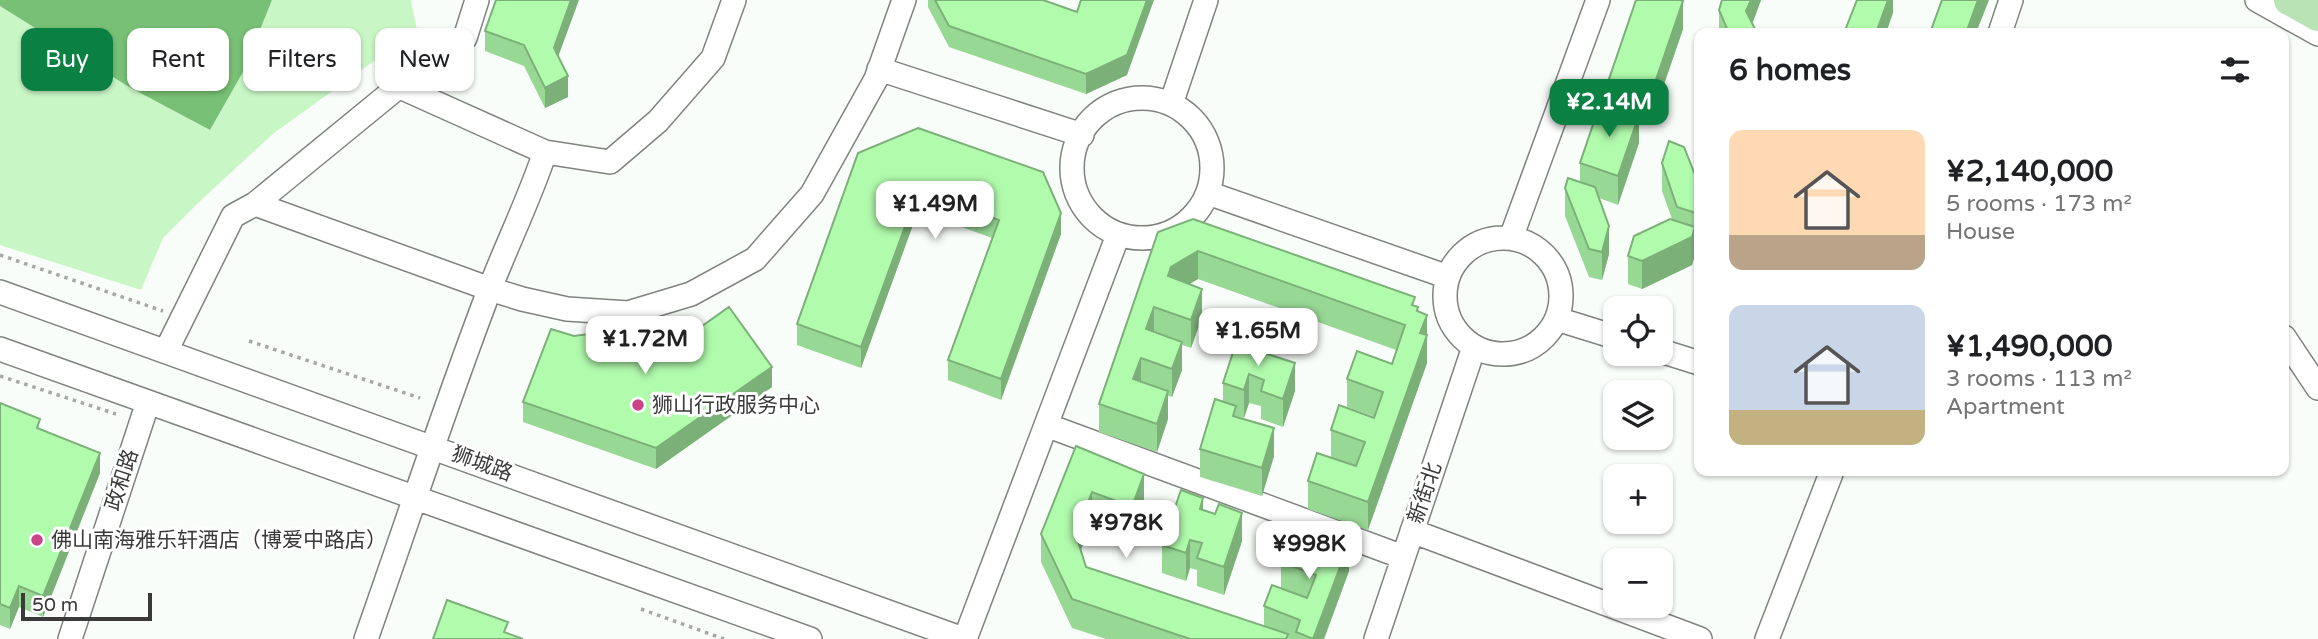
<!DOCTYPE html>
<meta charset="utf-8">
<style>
:root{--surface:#fff;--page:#f2f2f2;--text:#202124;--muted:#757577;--accent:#0b8043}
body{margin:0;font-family:"Varela Round","Noto Sans SC",sans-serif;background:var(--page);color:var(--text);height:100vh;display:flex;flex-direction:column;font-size:26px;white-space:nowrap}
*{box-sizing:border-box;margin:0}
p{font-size:23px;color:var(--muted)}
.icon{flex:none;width:38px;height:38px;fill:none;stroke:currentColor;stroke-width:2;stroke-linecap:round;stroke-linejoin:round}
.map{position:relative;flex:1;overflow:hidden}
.sheet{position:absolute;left:1694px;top:28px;width:595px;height:448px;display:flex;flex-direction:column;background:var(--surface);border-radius:14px;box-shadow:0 2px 5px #0004}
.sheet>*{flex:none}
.guide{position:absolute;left:21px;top:28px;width:665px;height:63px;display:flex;gap:14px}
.fabs{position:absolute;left:1603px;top:296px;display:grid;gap:14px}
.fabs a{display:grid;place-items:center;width:70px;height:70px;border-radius:14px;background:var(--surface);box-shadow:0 2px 5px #0004;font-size:35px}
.scale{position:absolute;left:21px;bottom:18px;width:131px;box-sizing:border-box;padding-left:7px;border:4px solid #393a39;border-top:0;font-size:19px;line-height:24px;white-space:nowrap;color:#393a39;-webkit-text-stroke:5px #fff;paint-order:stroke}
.price{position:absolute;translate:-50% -60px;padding:0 16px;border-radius:14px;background:#fff;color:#222;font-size:23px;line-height:46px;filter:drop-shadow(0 2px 4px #0008)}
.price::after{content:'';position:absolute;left:50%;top:42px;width:21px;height:16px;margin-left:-10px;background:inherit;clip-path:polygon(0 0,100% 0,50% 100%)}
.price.selected{background:var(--accent);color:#fff}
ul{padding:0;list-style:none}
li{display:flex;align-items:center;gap:21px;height:175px;padding:0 35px}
li span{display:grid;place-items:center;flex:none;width:196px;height:140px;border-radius:14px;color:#555}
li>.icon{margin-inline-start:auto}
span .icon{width:84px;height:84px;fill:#fffc;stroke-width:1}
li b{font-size:30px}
h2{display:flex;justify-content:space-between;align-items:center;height:84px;padding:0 35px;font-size:30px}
.tag{padding:0 24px;border-radius:14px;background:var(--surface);box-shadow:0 2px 5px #0004;font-size:24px;line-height:63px}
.tag.selected{background:var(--accent);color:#fff}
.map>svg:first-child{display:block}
.green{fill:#c9f6c5}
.water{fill:#78c075}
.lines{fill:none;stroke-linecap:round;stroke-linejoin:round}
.minor-casing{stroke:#80837f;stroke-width:26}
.major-casing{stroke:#6c9c6a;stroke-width:33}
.path{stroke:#a4a7a4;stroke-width:3.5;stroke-dasharray:3.5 5;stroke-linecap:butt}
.minor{stroke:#fff;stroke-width:23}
.major{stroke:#b8e3b5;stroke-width:30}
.wall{fill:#98d895}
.shaded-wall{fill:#7cb079}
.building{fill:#b1fbad;stroke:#7cb079;stroke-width:2}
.poi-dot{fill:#ca4588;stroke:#fff;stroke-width:2.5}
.labels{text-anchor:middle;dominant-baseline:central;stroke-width:6;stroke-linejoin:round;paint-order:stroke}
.poi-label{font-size:21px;fill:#393a39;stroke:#fff;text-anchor:start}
.street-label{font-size:21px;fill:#393a39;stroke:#fff}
</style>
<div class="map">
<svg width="2318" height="639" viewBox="0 0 2318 639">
<rect width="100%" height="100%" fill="#f9fdf9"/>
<!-- green -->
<path class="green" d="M272,0H411L417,30L274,133L199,202L163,238L141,290L0,245V6L129,87L210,130L243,72Z"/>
<!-- water -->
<path class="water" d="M0,0H272L243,72L210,130L129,87L0,6Z"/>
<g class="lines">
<!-- minor casing -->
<g class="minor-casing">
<path id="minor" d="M2257,0L2318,34
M2000,33L2011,0
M879,69L1082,135
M398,86L545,152
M1072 168a70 70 0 1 1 140 0a70 70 0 1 1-140 0Z
M1171,104L1206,0
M1208,193L1448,277
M255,204L420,69L465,38L477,0
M1445 296a58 58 0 1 1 116 0a58 58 0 1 1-116 0Z
M1511,238L1598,0
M0,292L963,639
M1557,319L1615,337
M2284,337L2318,388
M0,349L810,639
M166,351L233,216L255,204L490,289L522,299L567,309L628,313L691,294L755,259L812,194L876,79L904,0
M1661,351L1699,363
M1046,425L1403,557
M1412,531L1700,639
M70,639L148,402
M366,639C407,523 445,406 489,291C507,244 529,200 545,152L610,162L658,121L713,58L734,0
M965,639L1118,235
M1376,639L1474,347
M1767,639L1832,471"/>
</g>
<!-- major casing -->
<g class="major-casing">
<path id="major" d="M2289,0L2318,16"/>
</g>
<!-- path -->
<path class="path" d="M0,255L163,311
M249,341L420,398
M0,376L116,414
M641,609L724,639"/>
<!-- minor -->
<use href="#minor" class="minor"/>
<!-- major -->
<use href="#major" class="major"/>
</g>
<!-- wall -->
<path class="wall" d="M928,0H1043L1127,75L1086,94L949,47L928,7Z
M1722,0H1761L1752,23L1757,33H1719V10Z
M1683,29L1650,125L1639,122V143L1618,205L1599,198L1609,254L1602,280L1589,277L1565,216V188L1580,182V163L1608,104V82Z
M485,31L558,57L568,97L545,108L524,66L485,51Z
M858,153L1061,234L1001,400L948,380V360L992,238L918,211L861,368L797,345V324Z
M1662,163L1699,185V242L1695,241V255L1692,265L1642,289L1628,284V256L1672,219L1662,191Z
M1158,232L1415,306L1418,312L1427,315V363L1368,530L1308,509V481L1331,457V430L1374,418L1375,417L1347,407V379L1392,364L1396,350L1198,279L1190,284L1202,317L1191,348L1182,345V370L1172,397L1168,396V419L1157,452L1099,432V404Z
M574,336L678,343L772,387L656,469L523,422V402Z
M1261,352L1295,391L1283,427L1261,419V406L1249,403L1244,418L1236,416L1274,456L1262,496L1200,477V449L1223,402V383Z
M0,403L40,429L100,473L43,617L19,607L10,629L0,625Z
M1076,446L1144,502L1132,535L1092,520L1081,550L1086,567L1264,626V606L1281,588V562L1349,571L1324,639H1106L1072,628L1041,562V534Z
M1203,510L1242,541L1224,595L1197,586V570L1190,568L1186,581L1162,573V545Z"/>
<!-- shaded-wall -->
<path class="shaded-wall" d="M571,0H579L554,68V48Z
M1147,0H1154L1127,75L1086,94V74Z
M1751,0H1761L1749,33L1746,11Z
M1888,0H1893V13L1886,33H1876Z
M1978,0H1989L1976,33H1966Z
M1683,1V29L1650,125V97Z
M568,76V97L545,108V88Z
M1639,115V143L1618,205V176Z
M918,191V211L861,368V347Z
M1061,213V234L1001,400V379Z
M1609,226V254L1602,280V252Z
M1695,227V255L1692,265L1642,289V261Z
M1198,251V279L1171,295L1168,276L1171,267Z
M1202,289V317L1191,348V320Z
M1154,307V335L1146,329Z
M1427,315V363L1368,530V502Z
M1182,342V370L1172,397V369Z
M1141,358V386L1133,379Z
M1295,363V391L1283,427V399Z
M772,367V387L656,469V448Z
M1249,374V403L1244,418V390Z
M1168,391V419L1157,452V424Z
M1274,428V456L1262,496V468Z
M100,453V473L43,617V596Z
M1144,474V502L1132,535V507Z
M1092,492V520L1076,563V535Z
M1203,498V526L1200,509Z
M1242,513V541L1224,595V567Z
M1190,540V568L1186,581V553Z
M1349,543V571L1324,639H1313Z
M19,586V607L10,629V608Z"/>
<!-- building -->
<path class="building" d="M496,0H571L554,48L568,76L545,88L524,45L485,31Z
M935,0H1043L1077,12L1081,0H1147L1127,55L1086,74L949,26Z
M1636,0H1680L1683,1L1650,97L1608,82Z
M1722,0H1751L1746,11L1757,33H1729L1719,10Z
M1857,0H1888L1876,33H1844Z
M1942,0H1978L1966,33H1930Z
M1601,101L1639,115L1618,176L1580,163Z
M918,128L1043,172L1061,213L1001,379L948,360L999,220L918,191L861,347L797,324L858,153Z
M1669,141L1684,147L1699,185V214L1677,207L1662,163Z
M1568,178L1595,187L1609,226L1602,252L1589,249L1565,188Z
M1193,219L1415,297L1412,305L1418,307L1417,311L1427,315L1420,333L1427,335L1368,502L1308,481L1317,453L1356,466L1365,442L1331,430L1339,405L1374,418L1383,392L1347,379L1357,351L1392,364L1405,325L1198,251L1171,267L1168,276L1202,289L1191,320L1154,307L1146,329L1182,342L1172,369L1141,358L1133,379L1168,391L1157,424L1099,404L1158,232Z
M1670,219L1695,227L1692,237L1642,261L1628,256L1634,236Z
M729,307L772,367L656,448L523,402L551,329L574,336L678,322V343Z
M1239,334L1261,341L1258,351L1295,363L1283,399L1261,391L1264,380L1249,374L1244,390L1223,383Z
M1215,399L1236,406L1233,416L1274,428L1262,468L1200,449Z
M0,403L40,419L37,428L100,453L43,596L19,586L10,608L0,604Z
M1076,446L1144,474L1132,507L1092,492L1076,535L1086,567L1288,634L1286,639H1190L1072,599L1041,534Z
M1181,490L1203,498L1200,509L1215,514L1219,504L1242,513L1224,567L1197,558L1202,543L1190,540L1186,553L1162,545Z
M1291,534L1326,547L1330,536L1349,543L1313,639L1296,632L1300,620L1264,606L1272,585L1307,598L1316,575L1281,562Z
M447,600L508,622L504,632L523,639H433Z"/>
<!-- markers -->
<g class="poi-dot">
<circle cx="638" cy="405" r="7"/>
<circle cx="37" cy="540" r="7"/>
</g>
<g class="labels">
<!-- poi labels -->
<g class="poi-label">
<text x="652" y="405">狮山行政服务中心</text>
<text x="51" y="540">佛山南海雅乐轩酒店（博爱中路店）</text>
</g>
<!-- street labels -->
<g class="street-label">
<text transform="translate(482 464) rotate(20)">狮城路</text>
<text transform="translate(122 480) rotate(-72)">政和路</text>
<text transform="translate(1425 493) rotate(-71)">新街北</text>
</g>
</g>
</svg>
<div class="fabs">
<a><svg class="icon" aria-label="locate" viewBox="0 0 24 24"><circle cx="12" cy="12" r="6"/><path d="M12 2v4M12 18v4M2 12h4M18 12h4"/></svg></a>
<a><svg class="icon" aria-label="layers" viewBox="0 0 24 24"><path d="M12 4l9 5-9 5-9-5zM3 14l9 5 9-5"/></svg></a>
<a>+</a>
<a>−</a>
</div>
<div class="scale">50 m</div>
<b class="price selected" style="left:1609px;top:139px">¥2.14M</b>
<b class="price" style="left:935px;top:241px">¥1.49M</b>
<b class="price" style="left:1258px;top:368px">¥1.65M</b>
<b class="price" style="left:645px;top:376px">¥1.72M</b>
<b class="price" style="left:1126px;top:560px">¥978K</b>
<b class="price" style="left:1309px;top:581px">¥998K</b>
<div class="guide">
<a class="tag selected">Buy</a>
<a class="tag">Rent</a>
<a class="tag">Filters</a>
<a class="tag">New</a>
</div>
<section class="sheet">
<h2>6 homes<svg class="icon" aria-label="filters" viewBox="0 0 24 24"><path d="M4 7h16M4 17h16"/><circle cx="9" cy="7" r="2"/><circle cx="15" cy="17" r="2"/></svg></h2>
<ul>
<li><span style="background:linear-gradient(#ffd9b3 75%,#b9a48a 0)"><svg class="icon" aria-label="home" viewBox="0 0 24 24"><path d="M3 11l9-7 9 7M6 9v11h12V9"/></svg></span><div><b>¥2,140,000</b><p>5 rooms · 173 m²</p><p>House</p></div></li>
<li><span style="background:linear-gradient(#c9d6e8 75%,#c2b280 0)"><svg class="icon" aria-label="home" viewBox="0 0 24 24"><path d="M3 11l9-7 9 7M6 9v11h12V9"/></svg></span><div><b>¥1,490,000</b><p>3 rooms · 113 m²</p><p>Apartment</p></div></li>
</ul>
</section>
</div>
